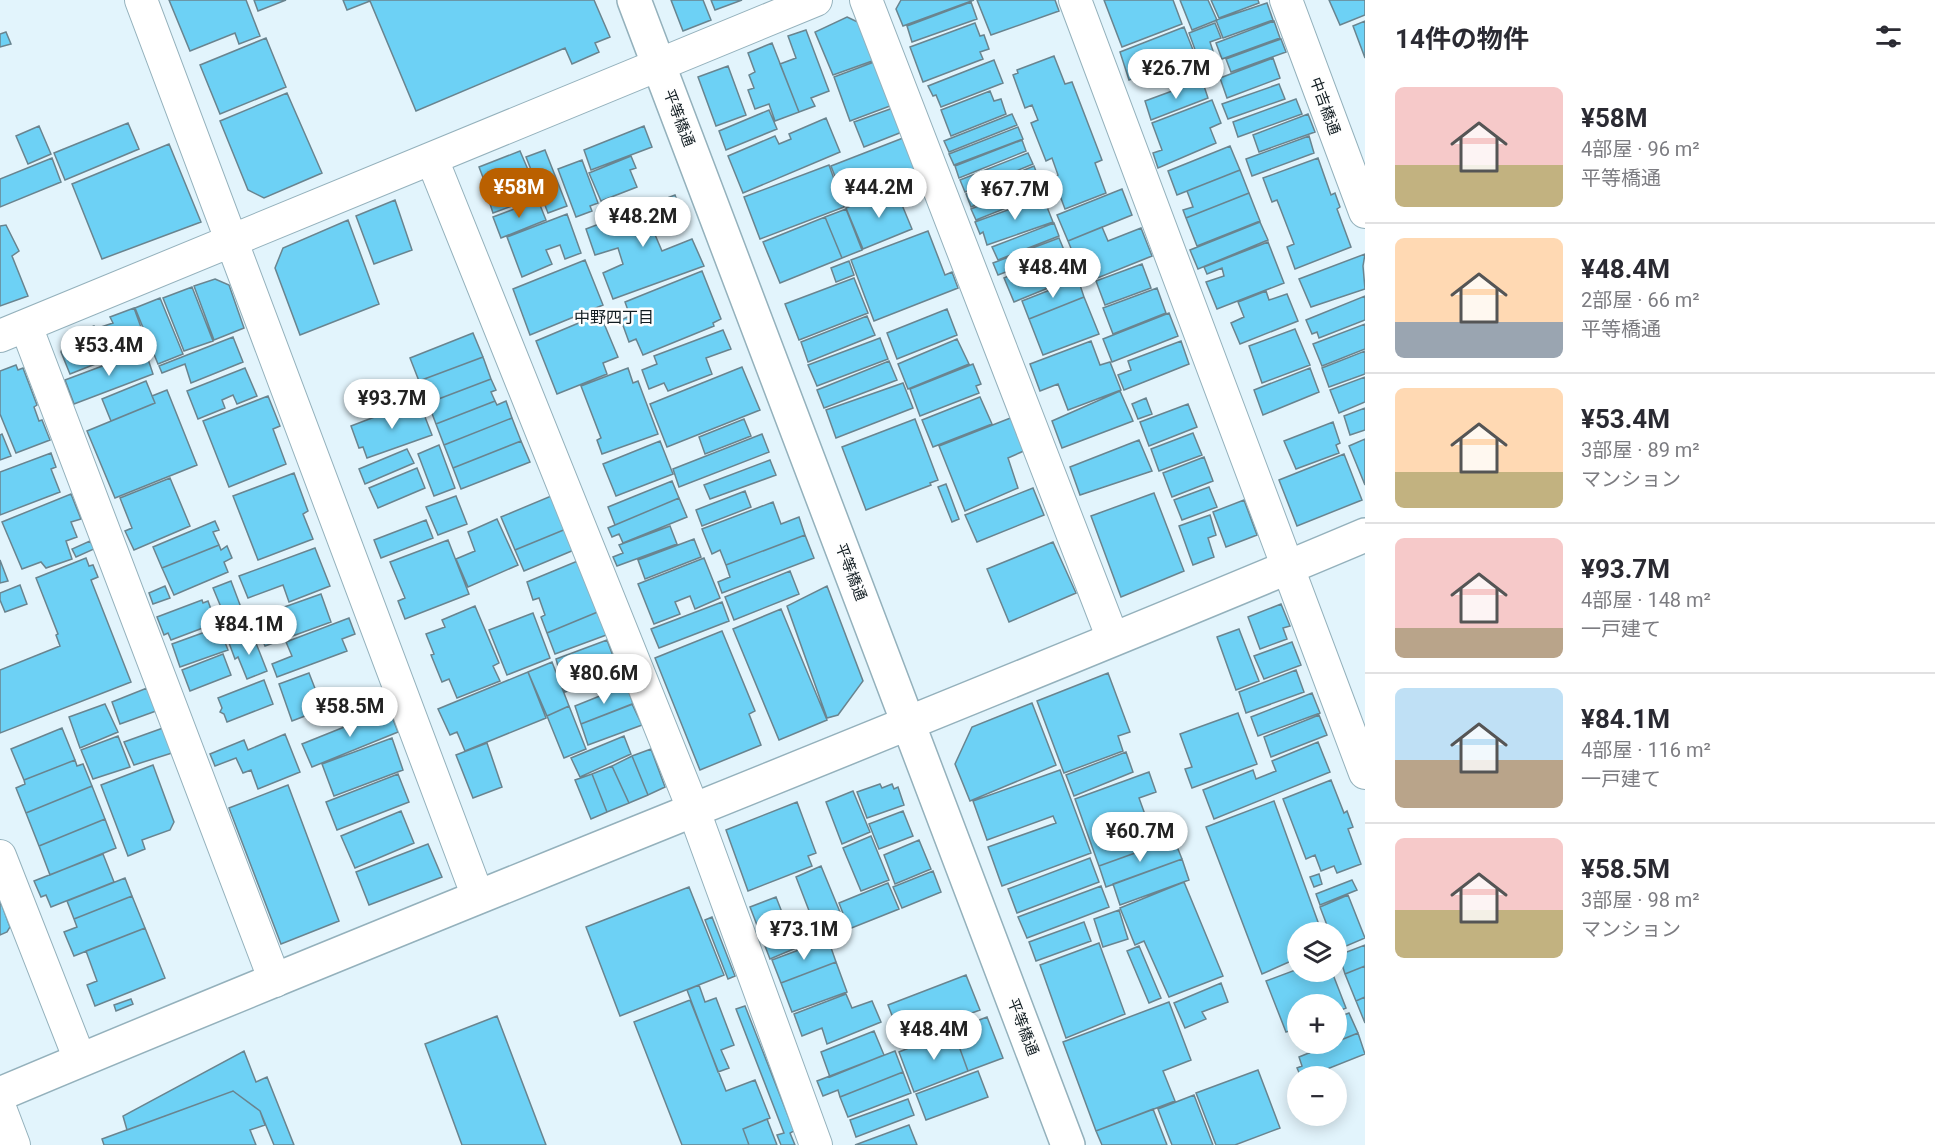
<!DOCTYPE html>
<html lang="ja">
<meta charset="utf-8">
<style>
:root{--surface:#fff;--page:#f7f7f7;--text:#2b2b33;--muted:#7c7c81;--line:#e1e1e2;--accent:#ba6000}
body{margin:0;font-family:Roboto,"Noto Sans JP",sans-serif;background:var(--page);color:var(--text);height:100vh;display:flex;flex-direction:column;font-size:22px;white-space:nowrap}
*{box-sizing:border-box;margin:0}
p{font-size:20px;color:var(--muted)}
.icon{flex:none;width:33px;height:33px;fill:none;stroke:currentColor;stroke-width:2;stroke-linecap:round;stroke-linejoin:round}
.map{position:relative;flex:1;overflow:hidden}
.side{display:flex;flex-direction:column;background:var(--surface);width:570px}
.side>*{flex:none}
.controls{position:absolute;left:1287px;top:922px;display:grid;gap:12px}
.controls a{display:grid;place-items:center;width:60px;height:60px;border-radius:50%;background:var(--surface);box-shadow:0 3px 15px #0003;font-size:30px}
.price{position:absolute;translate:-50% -51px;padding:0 14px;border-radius:21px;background:#fff;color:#222;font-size:20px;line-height:39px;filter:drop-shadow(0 2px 3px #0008)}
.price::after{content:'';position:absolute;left:50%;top:36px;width:18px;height:14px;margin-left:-9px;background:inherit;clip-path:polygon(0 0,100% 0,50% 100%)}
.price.active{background:var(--accent);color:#fff}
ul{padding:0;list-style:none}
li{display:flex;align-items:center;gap:18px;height:150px;padding:0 30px}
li+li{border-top:2px solid var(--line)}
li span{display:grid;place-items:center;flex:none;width:168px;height:120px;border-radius:9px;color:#555}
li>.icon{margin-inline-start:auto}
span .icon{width:72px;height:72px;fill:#fffc;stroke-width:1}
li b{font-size:26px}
h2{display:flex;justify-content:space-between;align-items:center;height:72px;padding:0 30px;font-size:26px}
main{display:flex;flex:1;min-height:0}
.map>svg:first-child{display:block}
.building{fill:#6dd1f5;stroke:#69848f;stroke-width:1.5}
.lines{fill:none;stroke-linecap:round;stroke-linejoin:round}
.street-casing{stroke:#94b1bc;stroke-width:34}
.secondary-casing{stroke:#94b1bc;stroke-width:36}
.street{stroke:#fff;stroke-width:32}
.secondary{stroke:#fff;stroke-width:33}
.labels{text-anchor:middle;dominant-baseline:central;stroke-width:5;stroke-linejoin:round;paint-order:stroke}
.street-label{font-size:15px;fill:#121d22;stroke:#fefefe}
.neighbourhood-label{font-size:16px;fill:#121d22;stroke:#fefefe}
</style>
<main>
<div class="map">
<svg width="1365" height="1145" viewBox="0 0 1365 1145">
<rect width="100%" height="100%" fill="#e2f4fc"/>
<!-- building -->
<path class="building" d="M169,0H246L260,36L239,44L235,33L190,51Z
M254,0H286L258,11Z
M343,0H594L610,37L595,43L599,52L572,64L565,48L416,111L370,1L347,10Z
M671,0H703L711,20L683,31Z
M711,0H742L715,10Z
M901,0H974L903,26L896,9Z
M977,0H1055L1059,11L991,35Z
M1104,0H1173L1182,24L1122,47Z
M1180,0H1208L1217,20L1192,30Z
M1211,0H1258L1259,3L1219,18Z
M1329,0H1365V15L1340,25Z
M971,2L977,19L912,42L907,26Z
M1267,3L1273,20L1223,38L1216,20Z
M847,17L862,24L875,60L833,75L815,32Z
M1274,21L1280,38L1222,59L1216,43Z
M1365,21V58L1353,26Z
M975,23L980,36L984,35L989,49L980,52L983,59L923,82L910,47Z
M1215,23L1221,38L1210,42L1217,63L1202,69L1189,33Z
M1184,27L1195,55L1129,80L1120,52Z
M806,30L829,91L811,98L815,106L799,112L780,64L796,58L788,36Z
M6,32L11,44L0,47V34Z
M266,38L286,87L220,114L200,65Z
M1281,39L1286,52L1231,72L1226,59Z
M772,43L799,112L775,121L769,104L755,109L748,90L754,88L749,75L755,72L748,53Z
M1054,56L1065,84L1072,82L1102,160L1095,163L1106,193L1065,209L1053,177L1058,175L1052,158L1046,161L1031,123L1038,120L1032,105L1025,108L1013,75L1018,73L1017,70Z
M1273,58L1280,78L1227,98L1220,78Z
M994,60L1003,83L941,107L936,95L933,96L928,86Z
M874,62L890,106L850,121L834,77Z
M728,66L746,115L716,126L698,77Z
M1202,80L1208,98L1151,120L1145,101Z
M1279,84L1285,99L1228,119L1222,104Z
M990,91L994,101L1001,99L1006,114L951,136L941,110Z
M287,93L322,173L264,198L248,190L220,121Z
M1296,99L1302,114L1238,137L1233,122Z
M1212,100L1221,123L1210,128L1216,143L1158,168L1153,153L1162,150L1152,123Z
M893,108L902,132L864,147L854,122Z
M769,110L777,129L726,150L719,131Z
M1012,114L1017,125L949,152L944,141Z
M1308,114L1315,132L1259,152L1253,135Z
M826,118L840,152L743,193L728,156L775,136L779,144L791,139L789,134Z
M128,123L139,149L65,180L54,153Z
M39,126L51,154L28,164L16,136Z
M644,126L652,147L591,170L584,150Z
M1018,127L1023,139L954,165L949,154Z
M1309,136L1314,153L1252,176L1246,159Z
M903,138L917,172L844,200L831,166Z
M1022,140L1026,151L959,178L955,166Z
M169,144L201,222L102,259L72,184Z
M1230,146L1240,170L1177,195L1168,171Z
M545,150L567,206L548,213L526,157Z
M520,151L529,172L487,188L479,167Z
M1028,153L1033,164L965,192L960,180Z
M631,156L636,168L630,170L637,187L601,201L589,173Z
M52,158L61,182L0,207V179Z
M1318,158L1331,195L1335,193L1340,207L1337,209L1351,247L1295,269L1287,247L1294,244L1277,200L1272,202L1263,178Z
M582,160L598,203L590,206L592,211L576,217L558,169Z
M829,165L844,207L760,239L744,197Z
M1034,166L1039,179L971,207L966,194Z
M1240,170L1249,193L1186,218L1183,210L1193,207L1187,191Z
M530,177L537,197L493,213L486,192Z
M1037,182L1041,194L976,220L971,209Z
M895,188L912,229L863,249L846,208Z
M1122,189L1132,215L1068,241L1057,215Z
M1249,193L1260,221L1197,246L1186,218Z
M675,195L684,219L653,230L662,251L692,239L704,266L613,299L603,273L623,264L618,248L595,255L586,229Z
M1043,197L1053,222L987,245L983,232L980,234L975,222Z
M395,200L412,250L374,264L356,216Z
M538,200L546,220L501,238L493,217Z
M846,209L862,250L842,258L825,217Z
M567,214L581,253L565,259L560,245L546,250L552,264L522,277L507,237Z
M825,217L842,258L780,283L763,242Z
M348,220L379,304L300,335L275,268L283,248Z
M1260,222L1268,240L1198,269L1190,250Z
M1054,223L1059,236L998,260L992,247Z
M6,225L19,251L12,256L28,296L0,306V226Z
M1102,227L1108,241L1141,228L1152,256L1085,283L1068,241Z
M928,231L945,275L952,272L958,288L874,321L851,260Z
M1059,238L1064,250L998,275L993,263Z
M1268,242L1284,283L1217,309L1206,282L1224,276L1222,268L1207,274L1204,267Z
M1065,252L1075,277L1014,302L1004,278Z
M1365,254L1363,266L1365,289L1311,307L1299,279Z
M585,260L603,305L530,335L513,289Z
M849,261L854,275L836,282L831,268Z
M1142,264L1151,288L1105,305L1096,281Z
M702,271L721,319L713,323L714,326L643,355L636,339L629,342L621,320L630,316L625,302Z
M854,278L868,313L799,340L785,304Z
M215,279L229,285L244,328L214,340L194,286Z
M1078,279L1084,297L1029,319L1022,301Z
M192,287L213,341L184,351L163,298Z
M1157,288L1166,313L1113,334L1103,308Z
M1266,291L1269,300L1287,294L1298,321L1240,344L1231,323L1244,317L1238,302Z
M1365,296V320L1319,338L1317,332L1312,334L1306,320Z
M1084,297L1099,334L1043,355L1029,319Z
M160,298L183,354L158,364L135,308Z
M134,308L146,341L111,354L101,327L113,323L110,317Z
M947,309L957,335L897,359L887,333Z
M1169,313L1178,336L1112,362L1103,339Z
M600,314L618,357L603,363L607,374L557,394L536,341Z
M867,316L875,335L808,362L801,342Z
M1365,324V349L1322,366L1313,344Z
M94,326L108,359L70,374L61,352L66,337Z
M1295,329L1310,365L1262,383L1249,346Z
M723,330L731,349L706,358L712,374L668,391L664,383L649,389L642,370L657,364L654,356Z
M473,333L483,357L419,381L410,358Z
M233,337L243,362L191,383L185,364L162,373L159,366Z
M880,338L888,359L817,386L808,365Z
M957,339L969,364L908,389L898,364Z
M1091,341L1100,365L1110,362L1121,390L1068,410L1058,384L1040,391L1030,364Z
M1181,341L1189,364L1124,390L1118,375L1131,370L1128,361Z
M145,350L153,374L74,404L65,380Z
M1365,351V374L1329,387L1322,368Z
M483,357L491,379L428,403L419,381Z
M889,361L897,380L824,408L817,390Z
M973,364L981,384L976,386L979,393L920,416L910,389Z
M16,365L18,370L23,368L37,405L34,407L39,421L42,420L50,440L16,453L0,414V371Z
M742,367L760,410L667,447L650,404Z
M245,368L257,396L237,404L233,395L222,400L225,408L198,419L187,391Z
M628,368L633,383L638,381L658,434L602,454L597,440L601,438L581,386Z
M1310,368L1319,392L1263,415L1254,390Z
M1365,377V402L1339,413L1330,390Z
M491,379L496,390L491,392L495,401L436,424L428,403Z
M146,381L155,403L111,421L102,399Z
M903,383L913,408L836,438L826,410Z
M167,390L197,465L115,498L87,431L155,403L152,396Z
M1120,391L1133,421L1062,448L1052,421Z
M268,396L280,426L273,429L286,464L229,487L203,421Z
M980,397L992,424L933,447L922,420Z
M1146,398L1152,414L1138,419L1132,404Z
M418,399L432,435L367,458L363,447L359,448L351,426L385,413L388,421L399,416L396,407Z
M495,401L497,405L506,401L512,418L444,445L436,424Z
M1188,404L1197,427L1149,446L1140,422Z
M1365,408V430L1350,435L1344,416Z
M1013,417L1026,450L1008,458L1018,488L965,511L939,446Z
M512,418L521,441L453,468L444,445Z
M744,419L751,436L705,454L699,437Z
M915,419L938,480L930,483L931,485L866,510L842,447Z
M1333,422L1340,443L1336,445L1339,453L1296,469L1284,441Z
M1193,433L1202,455L1159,471L1151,449Z
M2,434L11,456L0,460V435Z
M762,434L769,452L679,487L673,469Z
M1365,439V485L1349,446Z
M1139,440L1152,471L1080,495L1070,467Z
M521,441L530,462L461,489L453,468Z
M660,441L673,474L616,496L603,464Z
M439,445L455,488L434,496L418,454Z
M407,449L414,463L365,484L359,469Z
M51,453L56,467L51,469L60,492L0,515V472Z
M1344,454L1362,500L1297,526L1279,480Z
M1204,457L1213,481L1172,497L1163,473Z
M770,460L776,475L710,499L704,485Z
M417,468L425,488L378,508L369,488Z
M294,473L308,511L303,514L313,539L258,560L233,496Z
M170,478L190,526L134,550L125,531L132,528L120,498Z
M672,481L679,498L615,525L608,507Z
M946,484L959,519L952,522L938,487Z
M1209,487L1217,507L1182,520L1174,500Z
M1033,488L1044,515L977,542L965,515Z
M745,491L751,507L702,526L696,510Z
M1154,493L1184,571L1121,597L1091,516Z
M71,494L81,519L71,522L77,537L66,541L72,559L46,568L41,562L22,569L2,522Z
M556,494L566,529L515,550L501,517Z
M456,496L467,524L438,535L426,507Z
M679,498L687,517L623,543L619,534L612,537L608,528Z
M1244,500L1257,535L1226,547L1213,512Z
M773,502L781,524L799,517L805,535L726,565L720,550L712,554L702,529Z
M1210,515L1216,535L1208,538L1214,557L1193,565L1179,526Z
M497,519L518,565L468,587L456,559L475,551L468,532Z
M426,520L433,538L381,558L374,540Z
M215,521L219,530L213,532L219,545L162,568L153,547Z
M670,526L677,544L617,566L613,557L623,553L619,545Z
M566,529L574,550L524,571L515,550Z
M805,535L814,558L722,593L718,582L730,577L726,565Z
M694,539L701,557L645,579L638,560Z
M448,540L469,594L405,619L398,601L405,598L390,562Z
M90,541L94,549L76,557L72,549Z
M1053,542L1076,593L1009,622L987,569Z
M219,545L221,550L227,546L232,558L224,562L228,572L174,595L162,568Z
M315,548L330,586L289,602L283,585L248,598L239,576Z
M86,558L89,566L93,565L98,577L91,580L131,682L0,733V670L60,646L56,635L58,634L36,578Z
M704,558L720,598L695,609L690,596L675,602L680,614L654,624L638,584Z
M0,560L8,581L0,583Z
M580,560L600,611L547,633L541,617L545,615L539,598L533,600L527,582Z
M790,571L799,594L734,620L725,597Z
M231,581L248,626L227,634L219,613L223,612L213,588Z
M20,585L27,604L5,612L0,600V593Z
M165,586L170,598L153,604L149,593Z
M827,586L863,681L838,715L827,718L787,606Z
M321,594L331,622L265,646L260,634L265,632L259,616Z
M202,600L203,603L208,601L216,623L171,640L168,633L164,635L157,617Z
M722,602L729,621L659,648L651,629Z
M1281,604L1290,626L1283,628L1287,639L1260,649L1248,617Z
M475,606L499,663L493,666L500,681L457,698L449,679L442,682L431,655L434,654L426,634L445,627L442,620Z
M781,609L827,720L779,740L733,629Z
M600,611L609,634L555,654L547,633Z
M533,613L550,658L507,675L489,630Z
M349,618L355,634L342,639L347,651L277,677L272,664L292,656L286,642Z
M219,627L228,650L180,667L172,644Z
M1239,629L1259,681L1236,690L1217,637Z
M722,631L755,711L749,714L761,745L700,770L655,658Z
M252,633L267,671L247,679L238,657L235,659L229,643Z
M607,640L619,672L565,692L556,659Z
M1292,642L1301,665L1264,679L1254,656Z
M223,654L231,675L190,691L182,670Z
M552,662L569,706L547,716L528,672Z
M1296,670L1304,692L1246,713L1239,692Z
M528,672L546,718L465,751L457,732L450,735L438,709Z
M309,673L323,709L292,721L279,684Z
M1108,673L1130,732L1118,736L1123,751L1064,773L1037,701Z
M264,680L273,704L227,722L224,714L220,712L222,708L218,698Z
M627,685L633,704L581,724L575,706Z
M147,688L156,711L120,724L112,702Z
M1312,693L1320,713L1258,736L1251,717Z
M1032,703L1056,765L970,801L955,764L972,727Z
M105,704L118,732L80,748L69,717Z
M632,704L642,725L588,745L581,724Z
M569,706L586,749L564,758L547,716Z
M389,709L398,732L312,767L302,744Z
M1238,713L1257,764L1192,788L1185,769L1192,767L1180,734Z
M1319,715L1327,735L1271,757L1264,737Z
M62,728L75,760L24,780L11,749Z
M163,728L172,753L134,765L124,742Z
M285,734L300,772L258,789L251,770L243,773L236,758L215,766L210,754L244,740L248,750Z
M118,736L130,767L93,779L81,750Z
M624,736L631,754L580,777L571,758Z
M392,738L403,770L334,796L322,764Z
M1318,742L1330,772L1214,819L1203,790L1253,770L1256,779L1276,771L1272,761Z
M487,743L502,787L473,798L456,755Z
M651,749L665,787L648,795L632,756Z
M1126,752L1133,772L1074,796L1066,775Z
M632,756L648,795L629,803L612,766Z
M75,760L77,766L83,764L92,786L26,813L16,788L25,784L24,780Z
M153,765L174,822L170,830L142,840L145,849L128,856L101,785Z
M612,766L629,803L607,812L592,774Z
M1060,770L1091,853L1002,886L988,847L1056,823L1053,816L987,840L973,801Z
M1149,772L1156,792L1139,798L1151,831L1169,824L1174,839L1099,866L1075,799Z
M398,774L409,802L337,830L326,802Z
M592,774L607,812L591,819L575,780Z
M1331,780L1344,813L1347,811L1353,827L1348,829L1361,864L1337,873L1334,866L1321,871L1315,855L1306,859L1283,799Z
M880,784L882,788L892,784L894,789L898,787L904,805L867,818L857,792Z
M288,785L339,921L281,944L229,808Z
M92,786L105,819L39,846L26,813Z
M853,791L870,832L842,844L826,802Z
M1274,801L1322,933H1298V958L1262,974L1206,827Z
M797,802L816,853L808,856L812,866L748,891L726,830Z
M401,811L414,843L355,868L341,836Z
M903,811L913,836L879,849L869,824Z
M105,819L116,848L50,875L39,846Z
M871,836L889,880L861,891L843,848Z
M1174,839L1182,859L1106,887L1099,866Z
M919,840L931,869L895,884L884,855Z
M428,844L442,877L369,905L356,872Z
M103,854L114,882L51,907L46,895L41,897L34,881Z
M1090,858L1099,882L1017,913L1008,889Z
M1182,859L1189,880L1120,905L1113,884Z
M821,866L847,929L820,939L796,877Z
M933,871L941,892L902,908L893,887Z
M1319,874L1322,884L1314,887L1310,877Z
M125,878L132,896L74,919L67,901Z
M1352,880L1357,890L1320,905L1316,894Z
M1184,882L1223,976L1169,997L1144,941L1135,945L1120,908Z
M888,883L899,909L849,929L839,903Z
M1101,886L1109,907L1027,938L1018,917Z
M689,887L724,975L620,1016L586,927Z
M1348,895L1365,938L1337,950L1336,933H1330L1320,907Z
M132,896L145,928L74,956L64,932L77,927L74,919Z
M776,897L796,948L770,959L750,907Z
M0,900L10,927L7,932L0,935Z
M1119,910L1128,939L1103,947L1094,919Z
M712,917L735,976L728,979L705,920Z
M1084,922L1091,941L1036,961L1029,942Z
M145,928L165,978L95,1006L87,985L97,981L86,951Z
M828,939L836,962L781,983L772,960Z
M1099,943L1125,1014L1066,1038L1040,965Z
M1365,945V966L1345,974L1339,955Z
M1139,946L1161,998L1149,1003L1127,951Z
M836,962L847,992L792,1012L781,983Z
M1365,966V997L1356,1001L1345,974Z
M1298,969V972H1332L1346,1008L1336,1012V1005H1298V1028L1286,1032L1266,981Z
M966,975L980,1010L901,1039L888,1005Z
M1221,983L1228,1002L1202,1012L1206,1019L1185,1028L1174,1003Z
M699,985L705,1002L716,998L734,1045L721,1050L729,1068L718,1072L687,990Z
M846,994L852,1008L872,1001L881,1022L827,1044L822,1028L802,1036L794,1014Z
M1365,997V1023L1356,1001Z
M131,999L133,1004L116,1011L114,1005Z
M690,1000L726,1091L755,1080L770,1118L743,1129L749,1145H682L634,1022Z
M1169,1002L1191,1060L1163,1071L1175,1101L1096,1131L1063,1042Z
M745,1006L794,1131L790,1133L795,1145H781L777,1135L784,1133L736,1009Z
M1349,1013L1358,1033L1336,1042V1018Z
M497,1016L546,1145H462L425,1044Z
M987,1017L1003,1058L968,1071L953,1030Z
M953,1030L968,1071L914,1092L899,1052Z
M874,1031L884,1055L830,1077L821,1052Z
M1358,1033L1365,1054L1307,1077H1301L1297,1068L1302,1066L1299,1057L1331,1044H1336V1042Z
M1307,1044H1331L1310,1052Z
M244,1051L256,1082L267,1077L294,1145H274L260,1111L233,1091L127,1130L123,1116Z
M895,1051L903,1072L840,1097L838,1090L823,1096L817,1081Z
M1258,1070L1280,1128L1235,1145H1216L1196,1093Z
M978,1071L988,1097L926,1120L916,1094Z
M903,1072L911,1093L848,1117L840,1097Z
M233,1091L260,1111L265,1125L250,1130L256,1145H104L102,1139Z
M1194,1095L1213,1145H1172L1158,1109Z
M908,1099L914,1115L856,1137L850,1120Z
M1153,1109L1167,1145H1102L1096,1131Z
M767,1119L777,1145H749L743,1129Z
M909,1125L917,1145H855Z"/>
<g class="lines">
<!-- street casing -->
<g class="street-casing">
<path id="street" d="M141,0L478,897
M866,0L1113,639
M1075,0L1365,773
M1286,0L1365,212
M432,159L694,811L816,1145
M26,326L275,981
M0,336L816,0
M0,856L80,1060
M0,1108L14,1145"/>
</g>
<!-- secondary casing -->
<g class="secondary-casing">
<path id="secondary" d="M634,0L1068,1145
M0,1094C453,903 912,726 1365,535"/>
</g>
<!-- street -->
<use href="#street" class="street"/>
<!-- secondary -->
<use href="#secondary" class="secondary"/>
</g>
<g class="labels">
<!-- street labels -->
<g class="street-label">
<text transform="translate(1325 106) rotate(70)">中吉橋通</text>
<text transform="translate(679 118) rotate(69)">平等橋通</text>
<text transform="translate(851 572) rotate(69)">平等橋通</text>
<text transform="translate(1023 1027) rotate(69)">平等橋通</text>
</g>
<!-- neighbourhood labels -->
<g class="neighbourhood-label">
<text x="614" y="317">中野四丁目</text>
</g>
</g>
</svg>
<div class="controls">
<a><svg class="icon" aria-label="layers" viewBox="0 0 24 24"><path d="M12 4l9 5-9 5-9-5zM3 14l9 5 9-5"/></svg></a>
<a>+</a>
<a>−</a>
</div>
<b class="price" style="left:1176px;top:100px">¥26.7M</b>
<b class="price active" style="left:519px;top:219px">¥58M</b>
<b class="price" style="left:879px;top:219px">¥44.2M</b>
<b class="price" style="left:1015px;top:221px">¥67.7M</b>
<b class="price" style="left:643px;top:248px">¥48.2M</b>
<b class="price" style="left:1053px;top:299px">¥48.4M</b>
<b class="price" style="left:109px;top:377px">¥53.4M</b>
<b class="price" style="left:392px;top:430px">¥93.7M</b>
<b class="price" style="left:249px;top:656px">¥84.1M</b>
<b class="price" style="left:604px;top:705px">¥80.6M</b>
<b class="price" style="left:350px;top:738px">¥58.5M</b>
<b class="price" style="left:1140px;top:863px">¥60.7M</b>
<b class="price" style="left:804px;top:961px">¥73.1M</b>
<b class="price" style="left:934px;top:1061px">¥48.4M</b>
</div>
<section class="side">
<h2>14件の物件<svg class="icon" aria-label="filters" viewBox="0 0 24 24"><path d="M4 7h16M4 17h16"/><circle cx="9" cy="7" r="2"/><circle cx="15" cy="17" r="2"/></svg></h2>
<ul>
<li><span style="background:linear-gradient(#f6c9c9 65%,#c2b280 0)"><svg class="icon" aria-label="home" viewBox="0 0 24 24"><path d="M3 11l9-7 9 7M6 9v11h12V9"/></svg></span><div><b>¥58M</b><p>4部屋 · 96 m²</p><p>平等橋通</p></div></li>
<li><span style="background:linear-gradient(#ffd9b3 70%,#9aa5b1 0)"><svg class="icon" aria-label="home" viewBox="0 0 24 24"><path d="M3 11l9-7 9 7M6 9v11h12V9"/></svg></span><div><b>¥48.4M</b><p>2部屋 · 66 m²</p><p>平等橋通</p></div></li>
<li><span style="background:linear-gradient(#ffd9b3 70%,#c2b280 0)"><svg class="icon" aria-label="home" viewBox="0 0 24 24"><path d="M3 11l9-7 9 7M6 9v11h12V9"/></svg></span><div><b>¥53.4M</b><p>3部屋 · 89 m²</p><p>マンション</p></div></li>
<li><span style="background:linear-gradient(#f6c9c9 75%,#b9a48a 0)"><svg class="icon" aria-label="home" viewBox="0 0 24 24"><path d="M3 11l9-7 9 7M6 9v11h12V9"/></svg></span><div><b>¥93.7M</b><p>4部屋 · 148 m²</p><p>一戸建て</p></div></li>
<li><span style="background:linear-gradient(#bfe0f5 60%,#b9a48a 0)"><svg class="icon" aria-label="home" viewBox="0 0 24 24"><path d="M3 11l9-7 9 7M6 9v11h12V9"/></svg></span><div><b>¥84.1M</b><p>4部屋 · 116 m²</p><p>一戸建て</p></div></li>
<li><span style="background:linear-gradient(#f6c9c9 60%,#c2b280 0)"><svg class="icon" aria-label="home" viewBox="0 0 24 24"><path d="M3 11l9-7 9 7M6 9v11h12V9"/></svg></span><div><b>¥58.5M</b><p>3部屋 · 98 m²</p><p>マンション</p></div></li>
</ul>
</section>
</main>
